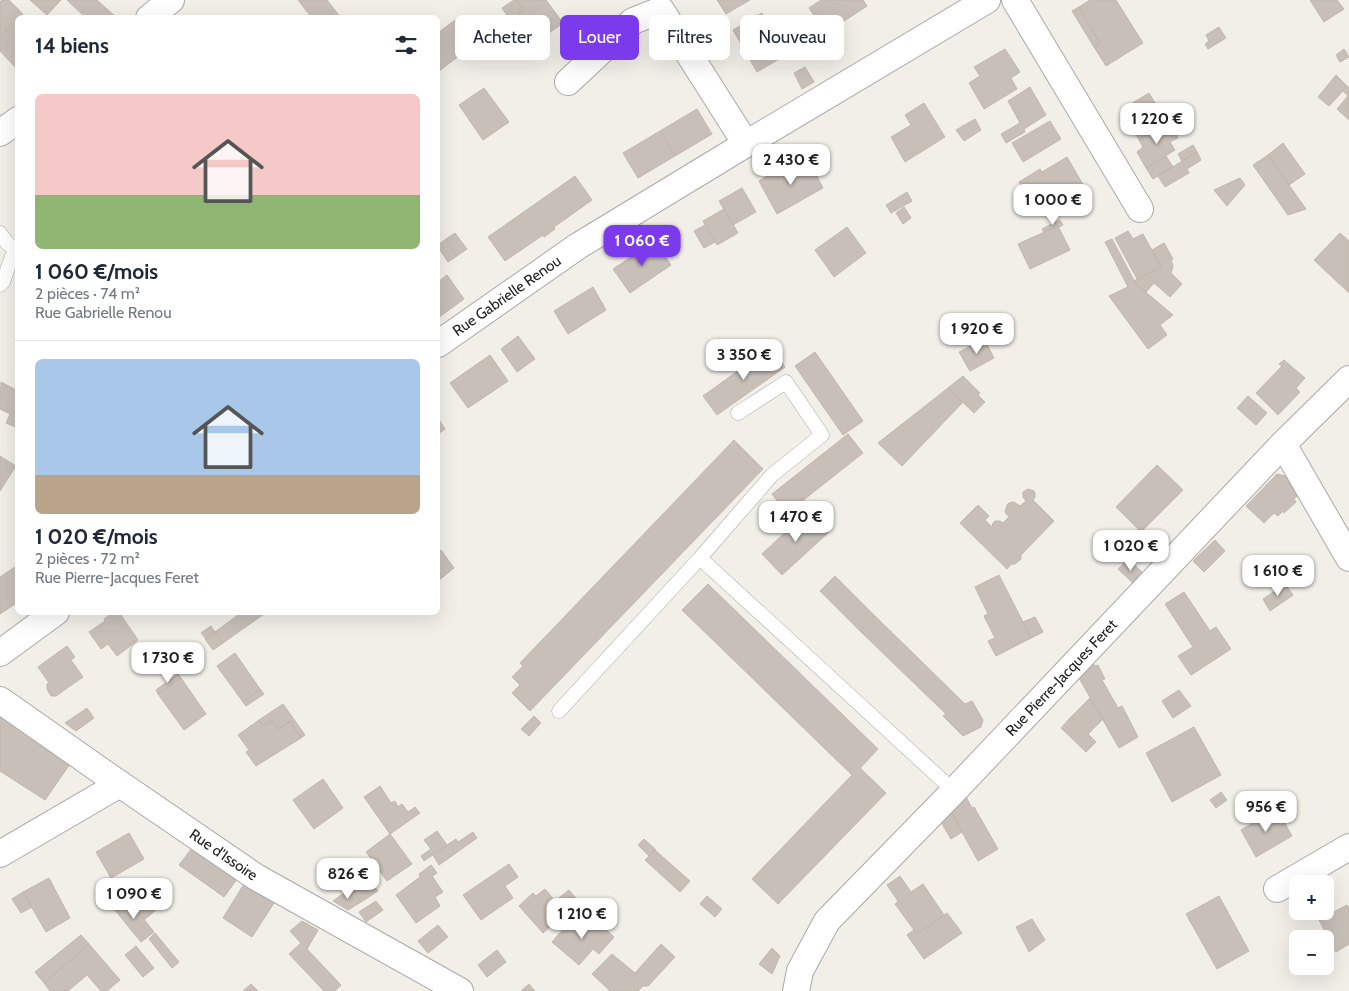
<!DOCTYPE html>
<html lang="fr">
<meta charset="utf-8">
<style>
:root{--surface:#fff;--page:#f6f6f7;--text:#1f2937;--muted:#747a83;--line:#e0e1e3;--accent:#7c3aed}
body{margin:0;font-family:Cabin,sans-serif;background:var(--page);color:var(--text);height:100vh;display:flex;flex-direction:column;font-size:19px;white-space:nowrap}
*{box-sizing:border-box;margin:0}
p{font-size:16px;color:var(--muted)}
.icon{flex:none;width:28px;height:28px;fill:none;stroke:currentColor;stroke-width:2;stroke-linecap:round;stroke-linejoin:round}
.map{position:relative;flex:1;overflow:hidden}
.drawer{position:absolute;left:15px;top:15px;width:425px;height:600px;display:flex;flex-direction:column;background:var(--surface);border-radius:8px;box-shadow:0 5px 20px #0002}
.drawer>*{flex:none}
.top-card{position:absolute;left:455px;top:15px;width:475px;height:45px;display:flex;gap:10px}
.fabs{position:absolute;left:1289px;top:875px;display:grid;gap:10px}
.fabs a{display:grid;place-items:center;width:45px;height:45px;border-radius:8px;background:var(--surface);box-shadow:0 5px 20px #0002;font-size:25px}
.price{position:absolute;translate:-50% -42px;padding:0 11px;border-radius:10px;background:#fff;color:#222;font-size:16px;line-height:32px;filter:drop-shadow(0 1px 2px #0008)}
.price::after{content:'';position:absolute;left:50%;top:30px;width:15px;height:11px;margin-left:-8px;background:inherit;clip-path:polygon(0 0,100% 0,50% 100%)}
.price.active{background:var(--accent);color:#fff}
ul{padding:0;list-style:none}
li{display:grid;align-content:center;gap:10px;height:265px;padding:0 20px}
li+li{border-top:1px solid var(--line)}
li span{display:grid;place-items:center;height:155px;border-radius:8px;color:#555}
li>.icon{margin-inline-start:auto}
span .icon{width:90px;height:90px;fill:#fffc;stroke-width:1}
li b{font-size:21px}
h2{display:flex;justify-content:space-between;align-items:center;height:60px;padding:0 20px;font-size:21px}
.chip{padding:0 18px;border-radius:8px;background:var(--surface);box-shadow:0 5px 20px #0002;font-size:18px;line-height:45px}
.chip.active{background:var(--accent);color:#fff}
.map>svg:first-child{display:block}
.building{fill:#c7bfb8;stroke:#c4b6ab}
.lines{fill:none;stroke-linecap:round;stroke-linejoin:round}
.lane-casing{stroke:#a9a9a9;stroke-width:15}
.street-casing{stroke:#a9a9a9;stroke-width:28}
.lane{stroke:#fff;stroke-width:14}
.street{stroke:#fff;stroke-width:26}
.labels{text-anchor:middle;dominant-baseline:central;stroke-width:4.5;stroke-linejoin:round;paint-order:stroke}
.street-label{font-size:15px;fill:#222;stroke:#fff}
</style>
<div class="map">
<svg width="1349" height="991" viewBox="0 0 1349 991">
<rect width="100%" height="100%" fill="#f2efe9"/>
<!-- building -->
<path class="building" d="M2,0H9L23,14L20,18H18V20L0,36V2Z
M30,0H61L47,15Z
M67,0H97L117,18H86Z
M298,0H327L341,18H312Z
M514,0H516L524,10L510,20L502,8Z
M516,0H546L563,23L530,47L510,20L524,10Z
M717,0H750L726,14Z
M821,0H863L867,6L826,33L809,8Z
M1090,0H1116L1143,43L1106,66L1094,47L1100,43L1079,7Z
M1310,0H1337L1344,9L1324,22Z
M1079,7L1100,43L1094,47L1072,11Z
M762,13L786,55L757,72L733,30Z
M18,20V70L0,51V36Z
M455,20L473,45L438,72V33Z
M1219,27L1226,38L1208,49L1205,44L1209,41L1206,35Z
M1005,49L1020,72L1011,78L1017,89L984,109L969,83L980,76L974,67Z
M1344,49L1349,57L1340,62L1336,55Z
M805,67L814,82L802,89L794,73Z
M1336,75L1349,88V120L1337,109L1348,96L1343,91L1329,106L1318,97Z
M1030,87L1046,115L1024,129L1025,132L1006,143L1001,134L1020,123L1008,101Z
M484,88L509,122L483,140L459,105Z
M1149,93L1167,123L1139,140L1121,110Z
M924,103L945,137L905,162L891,137L911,125L905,115Z
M697,109L712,134L675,156L660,131Z
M975,119L981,130L964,141L956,130Z
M1050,121L1061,139L1023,162L1012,143Z
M1169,122L1178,138L1170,142L1175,150L1146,168L1137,152L1143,147L1139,140Z
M660,131L675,156L638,178L623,153Z
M1283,143L1305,174L1289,185L1268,155Z
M1193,145L1197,152L1182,161L1178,154Z
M1197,152L1201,160L1187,169L1189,173L1165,187L1158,176Z
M1268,155L1289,185L1306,209L1288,215L1253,165Z
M1166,156L1173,167L1153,179L1146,168Z
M1067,157L1085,188L1056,206L1048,192L1031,203L1019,182L1040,169L1042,172Z
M808,159L823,188L777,214L759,181L774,172L777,177Z
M575,176L592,200L554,227L555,229L544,237L543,235L505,261L488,237Z
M1240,178L1245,185L1227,206L1214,190Z
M742,188L756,212L733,225L719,201Z
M907,192L912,201L891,213L886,205Z
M904,207L911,218L903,224L896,213Z
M724,209L738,233L717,245L703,221Z
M1060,220L1063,225L1059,227L1058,226L1044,232L1042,229Z
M705,225L715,242L704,248L694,231Z
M1058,226L1070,250L1030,269L1018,244Z
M847,227L866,253L834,277L815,250Z
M1128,231L1133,239L1143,234L1161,267L1137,279L1115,238Z
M455,233L467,249L457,256L446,239Z
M1340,233L1349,241V293L1314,260Z
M446,239L457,256L448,262L438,247V245Z
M1112,239L1136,284L1173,315L1160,325L1167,335L1148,349L1109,296L1128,287L1105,242Z
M655,241L671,265L630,293L613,269Z
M1164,243L1173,259L1171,260L1173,266L1171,273L1182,284L1170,297L1154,283L1146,292L1136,284L1134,281L1161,267L1152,250Z
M447,275L464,299L438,318V282Z
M593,287L606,310L568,334L554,311Z
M518,336L535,359L517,372L501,349Z
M984,339L994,358L970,371L959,352Z
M771,347L785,367L717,415L703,396Z
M815,352L863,421L843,435L795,366Z
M490,355L508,381L468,408L450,383Z
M1284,360L1305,378L1296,388L1300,392L1278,415L1256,393L1282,366L1279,364Z
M963,376L980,393L978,395L985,402L974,413L948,388Z
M1,382L18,391V428L6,423L10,414L0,409Z
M948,388L963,402L902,466L878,443Z
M1248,396L1267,413L1256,425L1237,408Z
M438,418L445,429L438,434Z
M848,434L863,453L787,513L772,494Z
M734,440L763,469L530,711L512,693L520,685L512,677L523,666L520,663Z
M0,456L16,466L0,491Z
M1157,465L1183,490L1141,532L1116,507Z
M1277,474L1285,476L1297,496L1294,499L1296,502L1284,513L1283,511L1278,516L1274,513L1264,523L1246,506Z
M1028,489L1034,491L1035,493V497L1033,500L1054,521L1021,555V559L1015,564H1011L1007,569L960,523L978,505L989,516L985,520L992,527L993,523L995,521H1000L1003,523L1009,517L1005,512L1007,505L1009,503L1014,502L1020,506L1026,501L1023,497V492Z
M809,510L829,532L782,575L762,554Z
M1215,540L1225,551L1204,572L1193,561Z
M441,550L454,568L438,581V553Z
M1128,559L1144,574L1134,584L1118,569Z
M18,565V602L0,614V577Z
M999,575L1031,638L996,656L988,641L995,638L984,616L988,614L975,587Z
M835,576L875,616L860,631L820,591Z
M708,584L878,749L860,768L886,793L778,904L752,879L852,775L682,610Z
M1285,584L1293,595L1270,611L1263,599Z
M1184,592L1210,631L1216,627L1231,649L1191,675L1178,656L1193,647L1165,604Z
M114,612H119L138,640L117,656L108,644L101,649L89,632L105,621L104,619Z
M242,612H267L223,643L215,632Z
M875,616L965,704L972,701L983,720L981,727L963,736L943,716L946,714L860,631Z
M1035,617L1043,632L1031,638L1023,622Z
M211,626L215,632L206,639L201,633Z
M215,632L223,643L213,650L205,639Z
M67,646L75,657L71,660L83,677L56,696H51L47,689V684L49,683L38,667Z
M173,649L179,657L175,661L170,652Z
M235,653L260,689L243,702L217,666Z
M1093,663L1095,666L1098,665L1105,679L1102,680L1118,708L1122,706L1138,737L1119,748L1079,678Z
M178,674L181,678L158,694L156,690Z
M181,678L206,714L184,730L158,694Z
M260,689L264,694L246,706L243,702Z
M1179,690L1191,706L1173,718L1162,701Z
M1090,698L1103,719L1088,734L1071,717Z
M283,704L305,735L301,738L290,721L278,729L272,721L263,726L259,720Z
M87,708L94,718L76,731L65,723Z
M0,716L70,764L45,800L0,771Z
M534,716L541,723L529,736L521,729Z
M1071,717L1096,742L1086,752L1061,728Z
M259,720L263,726L272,721L278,729L290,721L301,738L256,766L246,752L249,750L238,735Z
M1194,727L1221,775L1172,802L1146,753Z
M323,779L343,808L314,829L293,800Z
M380,786L391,803L395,801L398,807L402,804L408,812L415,807L420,813L390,834L364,797Z
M1221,792L1227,800L1216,808L1210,800Z
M966,797L972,808L974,807L998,849L978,861L951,812Z
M1285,806L1290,814L1283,818L1278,810Z
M1277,809L1292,836L1256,857L1241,830Z
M951,812L962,832L951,839L941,822Z
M437,831L447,845L424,861L421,856L431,849L424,840Z
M473,832L477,838L439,865L433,855L456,839L458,842Z
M129,833L144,859L111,878L96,852Z
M390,834L412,864L387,881L366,852Z
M644,839L656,850L649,856L638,845Z
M192,848L237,879L224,897L179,865Z
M655,850L690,881L680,892L645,860Z
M509,864L518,877L505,886L513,898L481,920L463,895Z
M431,865L437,873L432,876L443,892L435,897L440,906L416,923L396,895L420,877L419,874Z
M900,876L911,892L923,884L944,915L917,934L895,904L898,901L887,885Z
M368,877L378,891L361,902L351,888Z
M49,878L70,918L46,932L23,892Z
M244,884L274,903L252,937L223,918Z
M139,888L156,910L144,920L127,898Z
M351,888L361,902L348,910L333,901Z
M545,889L555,901L569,890L579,902L543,933L519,906L533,893L536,896Z
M23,892L32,907L21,913L12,899Z
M707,896L722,909L715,917L700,904Z
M1219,896L1249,951L1217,969L1186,914Z
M127,898L154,932L141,942L114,909Z
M376,901L383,910L366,922L359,912Z
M1347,905L1349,908V944L1336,952L1319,920Z
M947,913L962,933L924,959L907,935L914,930L917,934Z
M581,915L598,931L602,926L614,937L599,954L593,949L579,965L552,942L565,927L568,930Z
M1032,919L1045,940L1029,952L1016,927Z
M302,921L318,930L307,949L341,985L335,991H324L289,954L301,943L290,931Z
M438,925L448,937L428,953L418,941Z
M155,933L179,962L172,968L149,939Z
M81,935L89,944L44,983L35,972Z
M89,944L120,980L107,991H101L87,975L68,991H50L44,983Z
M661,944L675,957L648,986H643L638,991H610L592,974L612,954L635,973Z
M136,946L154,968L143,977L125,955Z
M772,948L780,956L772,974L759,964Z
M497,950L506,962L487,977L478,965Z
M251,984L258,991H243Z
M529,984L535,991H521Z"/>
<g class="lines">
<!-- lane casing -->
<g class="lane-casing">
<path id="lane" d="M0,233L7,243L18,251
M0,285L3,282L15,248
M700,558L772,475L822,435L786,382L738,413
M559,711L700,558L954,791"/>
</g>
<!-- street casing -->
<g class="street-casing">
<g id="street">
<path d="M1015,0L1140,209"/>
<path d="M149,18L171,0"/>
<path d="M568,82L633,21L661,10L746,144"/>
<path d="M0,133L18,120"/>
<path id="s1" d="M438,344L578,246L746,144L987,0"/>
<path d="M1283,444L1349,558"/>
<path d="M0,653L56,612"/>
<path id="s2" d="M0,700L114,780L256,877L460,991"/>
<path d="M0,854L120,784"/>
<path d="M1277,889L1349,847"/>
<path id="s3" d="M796,991L800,971L827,921L954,791L1283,444L1349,379"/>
</g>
</g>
<!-- lane -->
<use href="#lane" class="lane"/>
<!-- street -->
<use href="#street" class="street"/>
</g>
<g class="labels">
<!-- street labels -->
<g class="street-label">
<text stroke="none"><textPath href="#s1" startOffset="84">Rue Gabrielle Renou</textPath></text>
<text stroke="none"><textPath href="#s3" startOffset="415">Rue Pierre-Jacques Feret</textPath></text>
<text stroke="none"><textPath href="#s2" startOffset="272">Rue d'Issoire</textPath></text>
</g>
</g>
</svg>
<div class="fabs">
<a>+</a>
<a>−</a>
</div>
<b class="price" style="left:1157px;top:145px">1 220 €</b>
<b class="price" style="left:791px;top:186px">2 430 €</b>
<b class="price" style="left:1053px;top:226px">1 000 €</b>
<b class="price active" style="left:642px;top:267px">1 060 €</b>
<b class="price" style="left:977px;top:355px">1 920 €</b>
<b class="price" style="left:744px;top:381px">3 350 €</b>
<b class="price" style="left:796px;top:543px">1 470 €</b>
<b class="price" style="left:1131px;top:572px">1 020 €</b>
<b class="price" style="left:1278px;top:597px">1 610 €</b>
<b class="price" style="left:168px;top:684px">1 730 €</b>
<b class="price" style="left:1266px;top:833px">956 €</b>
<b class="price" style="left:348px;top:900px">826 €</b>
<b class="price" style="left:134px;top:920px">1 090 €</b>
<b class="price" style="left:582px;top:940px">1 210 €</b>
<div class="top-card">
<a class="chip">Acheter</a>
<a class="chip active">Louer</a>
<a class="chip">Filtres</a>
<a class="chip">Nouveau</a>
</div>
<section class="drawer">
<h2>14 biens<svg class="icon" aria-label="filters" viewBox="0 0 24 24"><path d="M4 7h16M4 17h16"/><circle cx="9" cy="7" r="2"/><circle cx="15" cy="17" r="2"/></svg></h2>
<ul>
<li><span style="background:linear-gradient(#f6c9c9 65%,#8fb573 0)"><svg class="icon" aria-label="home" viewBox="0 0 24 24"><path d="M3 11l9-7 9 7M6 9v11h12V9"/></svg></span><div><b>1 060 €/mois</b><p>2 pièces · 74 m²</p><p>Rue Gabrielle Renou</p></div></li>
<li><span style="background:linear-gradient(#a9c7e8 75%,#b9a48a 0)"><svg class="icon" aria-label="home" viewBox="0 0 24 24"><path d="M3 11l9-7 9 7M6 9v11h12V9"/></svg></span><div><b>1 020 €/mois</b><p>2 pièces · 72 m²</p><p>Rue Pierre-Jacques Feret</p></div></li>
</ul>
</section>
</div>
